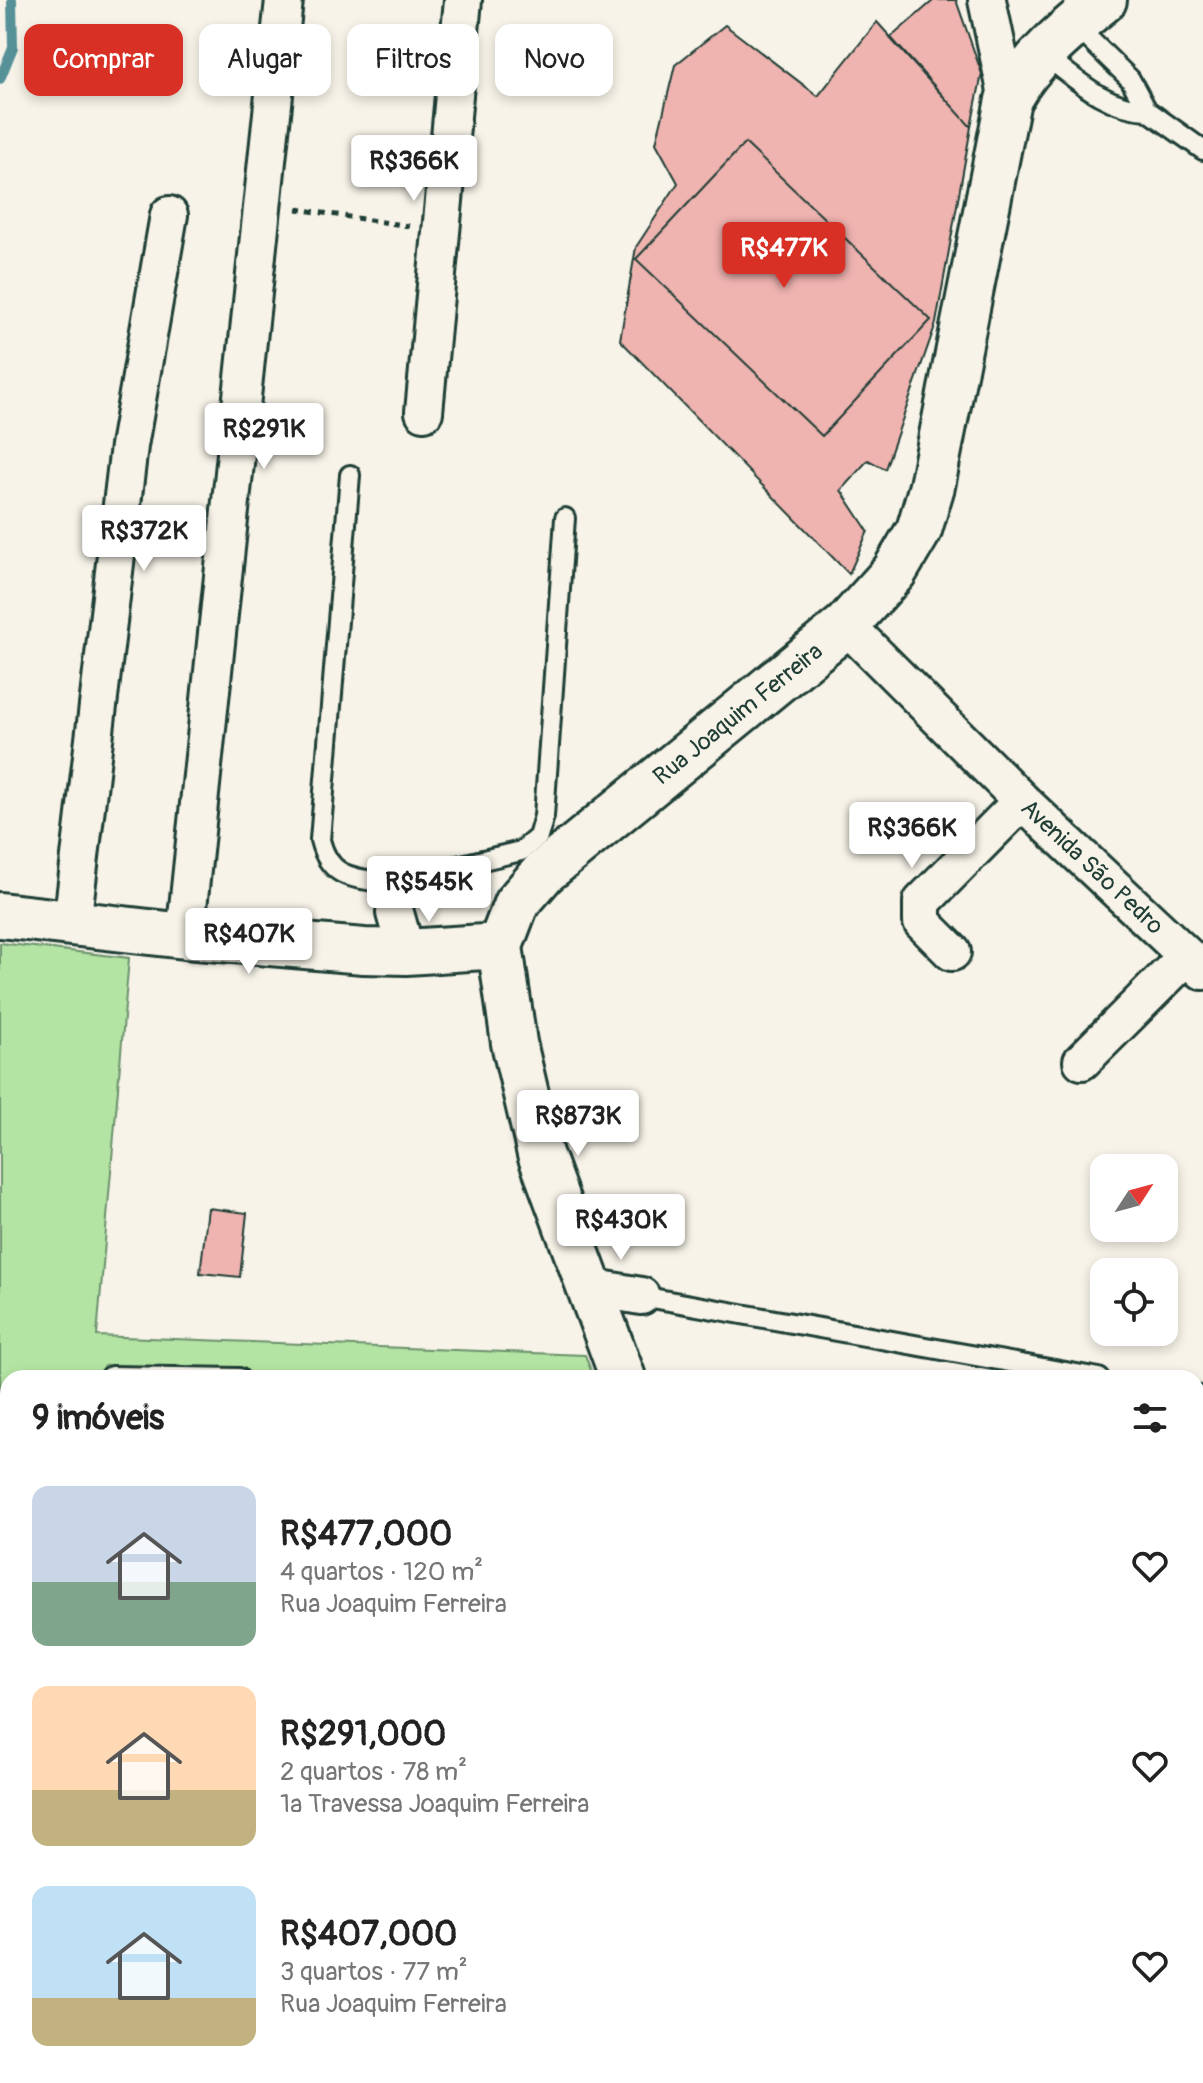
<!DOCTYPE html>
<html lang="pt">
<meta charset="utf-8">
<style>
:root{--surface:#fff;--page:#f6f6f6;--text:#222;--muted:#767676;--accent:#d93025}
body{margin:0;font-family:Pangolin,sans-serif;background:var(--page);color:var(--text);height:100vh;display:flex;flex-direction:column;font-size:30px;white-space:nowrap}
*{box-sizing:border-box;margin:0}
p{font-size:26px;color:var(--muted)}
.icon{flex:none;width:44px;height:44px;fill:none;stroke:currentColor;stroke-width:2;stroke-linecap:round;stroke-linejoin:round}
.map{position:relative;flex:1;overflow:hidden}
.side{position:absolute;left:0px;top:1370px;width:1204px;height:714px;display:flex;flex-direction:column;background:var(--surface);border-radius:24px 24px 0 0;box-shadow:0 4px 12px #0003}
.side>*{flex:none}
.hud{position:absolute;left:24px;top:24px;width:800px;height:72px;display:flex;gap:16px}
.needle{width:52px;rotate:54deg}
.controls{position:absolute;left:1090px;top:1154px;display:grid;gap:16px}
.controls a{display:grid;place-items:center;width:88px;height:88px;border-radius:16px;background:var(--surface);box-shadow:0 4px 12px #0003;font-size:40px}
.price{position:absolute;translate:-50% -68px;padding:0 18px;border-radius:8px;background:#fff;color:#222;font-size:26px;line-height:52px;filter:drop-shadow(0 2px 4px #0008)}
.price::after{content:'';position:absolute;left:50%;top:48px;width:24px;height:18px;margin-left:-12px;background:inherit;clip-path:polygon(0 0,100% 0,50% 100%)}
.price.current{background:var(--accent);color:#fff}
ul{padding:0;list-style:none}
li{display:flex;align-items:center;gap:24px;height:200px;padding:0 32px}
li span{display:grid;place-items:center;flex:none;width:224px;height:160px;border-radius:16px;color:#555}
li>.icon{margin-inline-start:auto}
span .icon{width:96px;height:96px;fill:#fffc;stroke-width:1}
li b{font-size:34px}
h2{display:flex;justify-content:space-between;align-items:center;height:96px;padding:0 32px;font-size:34px}
.tag{padding:0 28px;border-radius:16px;background:var(--surface);box-shadow:0 4px 12px #0003;font-size:28px;line-height:72px}
.tag.current{background:var(--accent);color:#fff}
.map>svg:first-child{display:block}
.green{fill:#b4e4a3;stroke:#6a906c;stroke-width:2}
.lines{fill:none;stroke-linecap:round;stroke-linejoin:round}
.stream{stroke:#579198;stroke-width:10}
.building{fill:#efb3b0;stroke:#1f3d34;stroke-width:2}
.service-casing{stroke:#1f3d34;stroke-width:24}
.minor-casing{stroke:#1f3d34;stroke-width:42}
.tertiary-casing{stroke:#1f3d34;stroke-width:50}
.path{stroke:#1f3d34;stroke-width:5;stroke-dasharray:6 6;stroke-linecap:butt}
.service{stroke:#f7f3e8;stroke-width:18}
.minor{stroke:#f7f3e8;stroke-width:36}
.tertiary{stroke:#f7f3e8;stroke-width:44}
.labels{text-anchor:middle;dominant-baseline:central;stroke-width:7;stroke-linejoin:round;paint-order:stroke}
.street-label{font-size:24px;fill:#1f3d34;stroke:#f7f3e8}
</style>
<div class="map">
<svg width="1203" height="2083" viewBox="0 0 1203 2083">
<rect width="100%" height="100%" fill="#f7f3e8"/>
<filter id="ink" filterUnits="userSpaceOnUse"><feTurbulence type="fractalNoise" baseFrequency=".0125" numOctaves="2"/><feDisplacementMap in="SourceGraphic" scale="16" xChannelSelector="R" yChannelSelector="G"/><feConvolveMatrix kernelMatrix="1 2 1 2 8 2 1 2 1" color-interpolation-filters="sRGB"/></filter>
<g filter="url(#ink)">
<!-- green -->
<path class="green" d="M0,943L129,958L97,1336L585,1355L594,1378H8V1449L0,1401Z"/>
<g class="lines">
<!-- stream -->
<path class="stream" d="M0,79L13,47L12,0"/>
</g>
<!-- building -->
<path class="building" d="M934,0H956L982,74L971,127L890,38Z
M877,22L971,127L936,323L885,469L868,460L841,490L868,531L849,574L620,340L636,247L678,183L656,143L675,65L725,25L818,96Z
M745,143L931,320L822,436L636,259Z
M208,1208L247,1213L240,1277L200,1273Z"/>
<g class="lines">
<!-- service casing -->
<g class="service-casing">
<path id="service" d="M1075,25L1130,79L1147,110L1203,150
M1043,54C1075,78 1104,108 1147,110
M350,475L320,840C330,879 352,877 386,883L395,913
M386,883L521,851L538,837L544,816L565,518
M641,1296L1099,1378
M111,1376L239,1378
M1196,1395L1203,1397"/>
</g>
<!-- minor casing -->
<g class="minor-casing">
<path id="minor" d="M987,0L1008,100
M424,412L463,0
M846,625L1022,801L1203,971
M395,913L406,952
M72,924L129,446L169,215
M185,936L284,0
M952,952L922,922V902L1022,801
M1082,1061L1187,956
M589,1287L641,1296
M0,1576L8,1574
M0,2001L8,1999"/>
</g>
<!-- tertiary casing -->
<g class="tertiary-casing">
<path id="tertiary" d="M0,915L185,936L364,951L406,952L500,946
M623,1378L540,1154L514,1043L500,946L516,904L543,873L846,625L894,572L919,530L932,486L1008,100C1032,58 1067,30 1104,0
M655,2076L659,2083"/>
</g>
<!-- path -->
<path class="path" d="M297,209L409,226"/>
<!-- service -->
<use href="#service" class="service"/>
<!-- minor -->
<use href="#minor" class="minor"/>
<!-- tertiary -->
<use href="#tertiary" class="tertiary"/>
</g>
</g>
<g class="labels">
<!-- street labels -->
<g class="street-label">
<text transform="translate(738 714) rotate(-39)">Rua Joaquim Ferreira</text>
<text transform="translate(1092 867) rotate(43)">Avenida São Pedro</text>
</g>
</g>
</svg>
<div class="controls">
<a><svg class="needle" viewBox="-14 -14 28 28"><path d="M0-13l5 13h-10z" fill="#e53935"/><path d="M0 13l5-13h-10z" fill="#767676"/></svg></a>
<a><svg class="icon" aria-label="locate" viewBox="0 0 24 24"><circle cx="12" cy="12" r="6"/><path d="M12 2v4M12 18v4M2 12h4M18 12h4"/></svg></a>
</div>
<b class="price" style="left:414px;top:203px">R$366K</b>
<b class="price current" style="left:784px;top:290px">R$477K</b>
<b class="price" style="left:264px;top:471px">R$291K</b>
<b class="price" style="left:144px;top:573px">R$372K</b>
<b class="price" style="left:912px;top:870px">R$366K</b>
<b class="price" style="left:429px;top:924px">R$545K</b>
<b class="price" style="left:249px;top:976px">R$407K</b>
<b class="price" style="left:578px;top:1158px">R$873K</b>
<b class="price" style="left:621px;top:1262px">R$430K</b>
<div class="hud">
<a class="tag current">Comprar</a>
<a class="tag">Alugar</a>
<a class="tag">Filtros</a>
<a class="tag">Novo</a>
</div>
<section class="side">
<h2>9 imóveis<svg class="icon" aria-label="filters" viewBox="0 0 24 24"><path d="M4 7h16M4 17h16"/><circle cx="9" cy="7" r="2"/><circle cx="15" cy="17" r="2"/></svg></h2>
<ul>
<li><span style="background:linear-gradient(#c9d6e8 60%,#7fa58c 0)"><svg class="icon" aria-label="home" viewBox="0 0 24 24"><path d="M3 11l9-7 9 7M6 9v11h12V9"/></svg></span><div><b>R$477,000</b><p>4 quartos · 120 m²</p><p>Rua Joaquim Ferreira</p></div><svg class="icon" aria-label="heart" viewBox="0 0 24 24"><path d="M12 20l-8-8c-3-5 5-10 8-4 3-6 11-1 8 4z"/></svg></li>
<li><span style="background:linear-gradient(#ffd9b3 65%,#c2b280 0)"><svg class="icon" aria-label="home" viewBox="0 0 24 24"><path d="M3 11l9-7 9 7M6 9v11h12V9"/></svg></span><div><b>R$291,000</b><p>2 quartos · 78 m²</p><p>1ª Travessa Joaquim Ferreira</p></div><svg class="icon" aria-label="heart" viewBox="0 0 24 24"><path d="M12 20l-8-8c-3-5 5-10 8-4 3-6 11-1 8 4z"/></svg></li>
<li><span style="background:linear-gradient(#bfe0f5 70%,#c2b280 0)"><svg class="icon" aria-label="home" viewBox="0 0 24 24"><path d="M3 11l9-7 9 7M6 9v11h12V9"/></svg></span><div><b>R$407,000</b><p>3 quartos · 77 m²</p><p>Rua Joaquim Ferreira</p></div><svg class="icon" aria-label="heart" viewBox="0 0 24 24"><path d="M12 20l-8-8c-3-5 5-10 8-4 3-6 11-1 8 4z"/></svg></li>
</ul>
</section>
</div>
